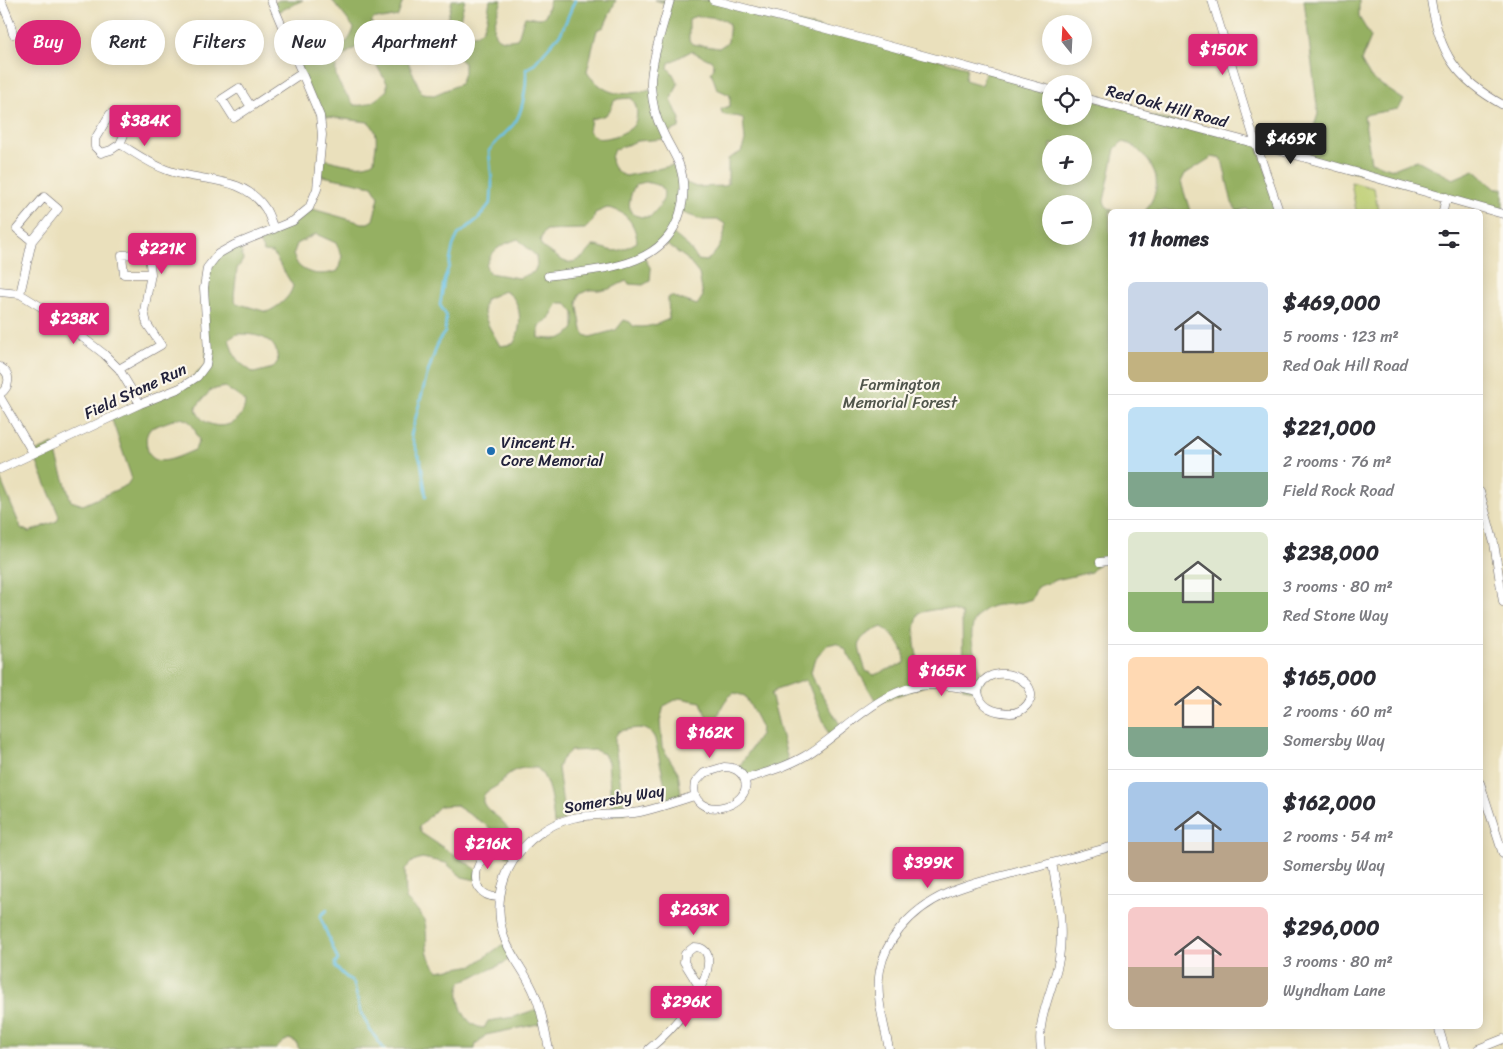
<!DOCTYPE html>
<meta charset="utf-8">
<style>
:root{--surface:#fff;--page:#f2f2f3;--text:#2b2b33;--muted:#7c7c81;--line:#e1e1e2;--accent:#db2777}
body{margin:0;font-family:Sriracha,sans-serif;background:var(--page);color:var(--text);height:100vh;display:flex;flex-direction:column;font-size:19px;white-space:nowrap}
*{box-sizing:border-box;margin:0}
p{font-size:16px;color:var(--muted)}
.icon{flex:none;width:28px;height:28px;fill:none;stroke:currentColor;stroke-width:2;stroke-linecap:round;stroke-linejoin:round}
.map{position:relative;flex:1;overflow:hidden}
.side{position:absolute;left:1108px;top:209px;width:375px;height:820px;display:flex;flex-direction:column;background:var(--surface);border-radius:8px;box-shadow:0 2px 12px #0003}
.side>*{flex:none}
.hud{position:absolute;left:15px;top:20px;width:475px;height:45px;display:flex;gap:10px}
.needle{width:32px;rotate:342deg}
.buttons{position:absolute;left:1042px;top:15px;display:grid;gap:10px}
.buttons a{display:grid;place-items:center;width:50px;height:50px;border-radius:50%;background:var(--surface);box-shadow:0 2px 12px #0003;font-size:25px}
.price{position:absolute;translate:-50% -42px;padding:0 11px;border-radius:5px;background:var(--accent);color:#fff;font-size:16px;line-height:32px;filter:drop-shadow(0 1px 2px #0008)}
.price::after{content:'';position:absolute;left:50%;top:30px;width:15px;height:11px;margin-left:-8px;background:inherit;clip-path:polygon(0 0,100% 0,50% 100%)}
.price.active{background:#222;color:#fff}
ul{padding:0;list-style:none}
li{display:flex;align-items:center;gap:15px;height:125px;padding:0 20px}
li+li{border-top:1px solid var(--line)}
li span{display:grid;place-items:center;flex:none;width:140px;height:100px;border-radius:8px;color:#555}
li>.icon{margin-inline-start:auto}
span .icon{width:60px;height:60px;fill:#fffc;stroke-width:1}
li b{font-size:21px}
h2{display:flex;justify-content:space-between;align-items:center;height:60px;padding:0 20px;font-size:21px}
.pill{padding:0 18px;border-radius:22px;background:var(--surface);box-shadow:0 2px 12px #0003;font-size:18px;line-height:45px}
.pill.active{background:var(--accent);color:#fff}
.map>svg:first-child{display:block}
.green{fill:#bccd70;stroke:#6f7856}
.forest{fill:#95b062;stroke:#5c694e;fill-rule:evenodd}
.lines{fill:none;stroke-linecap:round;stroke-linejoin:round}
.stream{stroke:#6cc3e9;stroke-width:2.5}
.minor-casing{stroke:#686468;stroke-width:9}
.minor{stroke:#fff;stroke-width:8}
.poi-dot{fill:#1f6fb2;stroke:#fbf7ec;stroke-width:2}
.labels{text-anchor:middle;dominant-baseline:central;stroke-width:4.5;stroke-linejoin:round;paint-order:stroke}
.street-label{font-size:16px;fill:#22223b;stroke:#fbf7ec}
.park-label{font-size:16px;fill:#50554b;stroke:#fbf7ec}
.poi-label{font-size:16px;fill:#22223b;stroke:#fbf7ec;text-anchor:start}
</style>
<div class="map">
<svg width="1503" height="1049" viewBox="0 0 1503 1049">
<rect width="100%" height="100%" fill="#fbf7ec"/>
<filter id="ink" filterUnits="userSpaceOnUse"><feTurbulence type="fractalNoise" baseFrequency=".02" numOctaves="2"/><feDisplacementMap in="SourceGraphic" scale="10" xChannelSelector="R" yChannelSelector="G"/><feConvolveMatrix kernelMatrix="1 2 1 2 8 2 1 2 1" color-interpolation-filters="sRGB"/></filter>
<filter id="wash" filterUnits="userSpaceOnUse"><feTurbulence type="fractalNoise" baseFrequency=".0096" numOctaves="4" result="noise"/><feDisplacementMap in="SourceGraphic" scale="20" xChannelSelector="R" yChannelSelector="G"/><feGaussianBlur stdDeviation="1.12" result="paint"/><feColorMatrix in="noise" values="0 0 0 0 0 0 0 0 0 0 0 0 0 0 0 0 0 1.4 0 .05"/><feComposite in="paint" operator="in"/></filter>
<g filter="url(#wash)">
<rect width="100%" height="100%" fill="#eae0bc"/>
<!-- green -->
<path class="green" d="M1351,182L1374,188L1378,211H1356Z"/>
<!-- forest -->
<path class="forest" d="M279,0H303L276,13L272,4Z
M332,0H403L398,16L382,19L375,18L371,22L381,33L405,46L409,64L422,94L434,95L460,84L464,73V63L454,55L450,39L444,35L452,0H465C463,8 459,19 460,27C462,39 480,37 484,27C488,19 488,9 490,0H502C496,19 482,46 517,39C521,32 521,24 525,17L541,18L545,16L550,0H616L604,27L597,30L587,71C589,77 593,79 597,83C615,99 630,93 652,90L669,4L655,0H713L967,67L965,80L982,85L985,72L1051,90V116H1084V98L1257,144L1279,211H1250L1247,209L1237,211L1232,203L1222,159L1212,157L1185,174L1181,182L1190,211H1145C1152,202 1158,190 1156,178C1154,164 1136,143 1122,142L1115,149L1104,201L1106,206L1113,211H1110V561L1100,562L1091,572L1056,580L1037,587L1032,599C1026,601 1020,603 1013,604C1006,605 997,604 990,607C959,619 975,658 984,679L978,691L963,688L962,614C949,606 934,609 919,613C909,642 919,657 924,686L877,703L845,649L836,643L827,645L814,661L811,672L815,683L842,728L830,737L809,686L805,680L776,690L771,694L789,764L745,779L737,770L760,735L761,727L758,720L745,696L734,693C719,702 718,720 713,736L701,702L679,698L664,706L660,721L662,747L678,772L682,800L669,804L655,739C648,723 634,729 619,731L615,737V745L625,814L612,815L608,762L604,754L595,750L570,751L561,760L558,768L565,820L554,824C552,806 551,781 537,768C520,767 511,769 500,783C495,789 484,790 483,798C481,807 496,815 502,821C510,829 514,841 518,851L513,859L502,853L489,827L455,805L440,806L419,827L421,833L476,869V880L462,877L446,863L422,858L413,861L405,869L406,899C413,906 422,913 425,923C429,944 422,952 438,971L474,965L506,942L514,957L498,966L461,982C454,998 464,1027 484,1028L488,1021L514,1017L540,1008L543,1023L486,1035L476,1044L475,1049H299L296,1042L289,1039L283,1042L276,1049H0V478L21,528L29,532L57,521L59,516L33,453L53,444L71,501L83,505L127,485L131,479V476L111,417L180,388L206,365L207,268L218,254L240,242L243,260L237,269L234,296L236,303L267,312C278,307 290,298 293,286L273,253L264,252L256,236L274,229L309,208L362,223H368L373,220L379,197L372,186L318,175L320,158C334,161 362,171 374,161C375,147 381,132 368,122L320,116L289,42C301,36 310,28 320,42C323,47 323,49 328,51C343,45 349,44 354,28ZM697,16C705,17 725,16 729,25C730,29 728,37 728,42L719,48L692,44L689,40V20L691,18ZM358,47L366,48L387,83V90C377,99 369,107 354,105C343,88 324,72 345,55C349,51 353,49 358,47ZM691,51L712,61L714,67L711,72L717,89L730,95V106L721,109L722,114C729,117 736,115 743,118L745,141L741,152L728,159V184L724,186L696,187L684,182L679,164L626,176C614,172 607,162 614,150L637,141L666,139L664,134L679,128L680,119L671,100L678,84L672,72L668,68L669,63ZM631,98C638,104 639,120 632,127C626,133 603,142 595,137C594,136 590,132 589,131L591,119C606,115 608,117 614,101L618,99ZM1051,144H1084V176H1051ZM646,182L661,186C669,198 658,208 650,217C633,218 626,212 631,195C632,191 634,186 637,184C638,184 645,182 646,182ZM1051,204H1084V236H1051ZM607,208C625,210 636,224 637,242C628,247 619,253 609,250C602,248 600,246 593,246C588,254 577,264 566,262C562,261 556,256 553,254C540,247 536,243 546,230L585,229L593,221L595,213ZM680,212L703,220H719L725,224C726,238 717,254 706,261L698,260L689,247L671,232ZM316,234L336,243L342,256L338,271C325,275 310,276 299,266C296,263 295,258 293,255L297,244ZM518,239L536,256L537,265L534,272L519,278L489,273L486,266C492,249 501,245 518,239ZM663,242L686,258L699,274L703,296L697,305L671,296L668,298L669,319C658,324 645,329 633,326L630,322L624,320L616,330L590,337L585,335L582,330L577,302L579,295C591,287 592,291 603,290C612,290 619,283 627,281L629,284L643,285L650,281L651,269L644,257ZM504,291C523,298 523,330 513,344L500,346C493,332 478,314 486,299ZM558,303H566L574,313V328C563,342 555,339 539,338V326L549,319ZM237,334C250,334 268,335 275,348C277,351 277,357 278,361L273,368L254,373C237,361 235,360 229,339ZM225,387L245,401C244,434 199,432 196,407L211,390ZM178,418C193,419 193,427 199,440L195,450C181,455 152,473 147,447C146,440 145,435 151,428ZM882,627C893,634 906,649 905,663L874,675L866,671C857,643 853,639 882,627Z
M1304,0H1359V17L1371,37L1361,61L1371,78L1404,100L1398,109L1364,115L1371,162L1393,169L1417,160L1453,179L1474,170L1496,189L1503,188V214L1304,157L1318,114Z"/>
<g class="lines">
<!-- stream -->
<path class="stream" d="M426,496L421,462L411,435L427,375L439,340L445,332L446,315L440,305L444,281L449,266L453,246L458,235L478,219L491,202L492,183L489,151C496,141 505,134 513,125C523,114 527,84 526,69L533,65L561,33L575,0
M327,910L321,915V919L338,960L335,963L336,968L354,984L360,1010L370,1030L384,1049"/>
</g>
</g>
<g filter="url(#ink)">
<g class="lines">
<!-- minor casing -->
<g class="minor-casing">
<path id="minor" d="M1,0L10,22L13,34
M713,0L819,27L1051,90
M1212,0L1253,135L1279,211
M1431,0C1439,53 1456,79 1503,105
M1084,98L1257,144L1503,214
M251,107L239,88L222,99L234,118L302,73
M120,144L111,150L101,153L95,147V139L110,114H118C131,125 126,130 120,144C135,153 150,164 167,170C201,183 242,174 265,208C269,214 271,222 274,229
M1443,211L1446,197
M548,276C596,269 664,270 680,213C685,196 685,181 679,164C674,152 667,142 662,130C655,117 652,100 651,86C650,64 664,23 670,0
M0,292L20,294L51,313L104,354L119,369L140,404
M20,294L32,241L58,209L44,197L17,229L32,241
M0,367C12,374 10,387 0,394
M119,369L161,345L147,324L144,311L151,274L149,253L122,255L124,274H151
M0,397L33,453
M0,469L140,404L180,388L197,377L206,365L208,352L204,288L207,268L218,254L234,245L293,221L309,208L317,189L322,135L320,116L271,0
M1480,492L1494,543L1503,602
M1100,562L1110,561
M724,767C733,767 740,770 744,778C757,808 687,824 695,783L704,773Z
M745,779C765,773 786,767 805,756C847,731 880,685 933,685C948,685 964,688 978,691C980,708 994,712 1010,713C1016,713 1022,711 1027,705C1047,680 987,657 978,691
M1480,783L1503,854
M500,897C458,899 477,832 513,859
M1438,1026L1445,1049
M549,1049C544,1027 541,1004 530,984C522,967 508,952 503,934C488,882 521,831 573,818C595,813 618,816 640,812C659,808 677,801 695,796
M649,1049C670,1032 711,987 708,958C707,950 701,947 694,947L685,954L684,962L700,988
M889,1049C884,1023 875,996 880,970C883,954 890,941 900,929C931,890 976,883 1021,871C1051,864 1080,855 1110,847
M1041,1049C1036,1019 1054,988 1059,959C1064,926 1058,895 1052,863
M1478,1049L1503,1039"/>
</g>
<!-- minor -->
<use href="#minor" class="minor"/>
</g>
</g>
<!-- markers -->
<circle class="poi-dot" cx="491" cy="451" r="5"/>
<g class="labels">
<!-- street labels -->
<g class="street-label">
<text transform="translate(1167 106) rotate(15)">Red Oak Hill Road</text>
<text transform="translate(135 391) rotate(-25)">Field Stone Run</text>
<text transform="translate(614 799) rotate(-10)">Somersby Way</text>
</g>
<!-- park labels -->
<g class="park-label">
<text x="900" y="384">Farmington<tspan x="900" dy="18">Memorial Forest</tspan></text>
</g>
<!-- poi labels -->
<g class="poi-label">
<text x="501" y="442">Vincent H.<tspan x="501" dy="18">Core Memorial</tspan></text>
</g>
</g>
</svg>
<div class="buttons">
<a><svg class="needle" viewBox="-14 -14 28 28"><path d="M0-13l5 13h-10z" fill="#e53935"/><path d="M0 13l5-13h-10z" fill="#7c7c81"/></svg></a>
<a><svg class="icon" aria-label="locate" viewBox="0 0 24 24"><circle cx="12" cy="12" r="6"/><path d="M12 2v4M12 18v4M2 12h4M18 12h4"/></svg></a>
<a>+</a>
<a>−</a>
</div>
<b class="price" style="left:1223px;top:76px">$150K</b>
<b class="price" style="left:145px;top:147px">$384K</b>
<b class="price active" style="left:1291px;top:165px">$469K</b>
<b class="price" style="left:162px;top:275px">$221K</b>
<b class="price" style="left:74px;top:345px">$238K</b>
<b class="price" style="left:942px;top:697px">$165K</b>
<b class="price" style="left:710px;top:759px">$162K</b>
<b class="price" style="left:488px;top:870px">$216K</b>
<b class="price" style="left:928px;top:889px">$399K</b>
<b class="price" style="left:694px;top:936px">$263K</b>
<b class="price" style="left:686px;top:1028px">$296K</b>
<div class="hud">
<a class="pill active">Buy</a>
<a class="pill">Rent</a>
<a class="pill">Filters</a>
<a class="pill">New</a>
<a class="pill">Apartment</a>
</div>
<section class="side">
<h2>11 homes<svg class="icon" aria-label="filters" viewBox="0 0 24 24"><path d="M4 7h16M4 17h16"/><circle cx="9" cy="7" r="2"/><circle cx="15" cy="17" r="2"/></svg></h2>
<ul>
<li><span style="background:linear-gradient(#c9d6e8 70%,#c2b280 0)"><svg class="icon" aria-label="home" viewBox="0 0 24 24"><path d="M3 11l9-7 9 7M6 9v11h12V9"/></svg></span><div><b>$469,000</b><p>5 rooms · 123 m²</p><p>Red Oak Hill Road</p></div></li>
<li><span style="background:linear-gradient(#bfe0f5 65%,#7fa58c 0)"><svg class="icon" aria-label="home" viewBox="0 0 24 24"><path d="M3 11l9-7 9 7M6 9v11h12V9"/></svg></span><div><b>$221,000</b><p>2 rooms · 76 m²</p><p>Field Rock Road</p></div></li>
<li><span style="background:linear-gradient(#dfe7d0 60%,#8fb573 0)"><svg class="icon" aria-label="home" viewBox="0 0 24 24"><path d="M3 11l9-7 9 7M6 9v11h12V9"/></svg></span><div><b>$238,000</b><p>3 rooms · 80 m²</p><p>Red Stone Way</p></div></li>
<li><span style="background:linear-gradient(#ffd9b3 70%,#7fa58c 0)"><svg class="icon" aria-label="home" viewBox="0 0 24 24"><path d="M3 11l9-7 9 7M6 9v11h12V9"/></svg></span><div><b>$165,000</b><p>2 rooms · 60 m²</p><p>Somersby Way</p></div></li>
<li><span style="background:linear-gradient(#a9c7e8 60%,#b9a48a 0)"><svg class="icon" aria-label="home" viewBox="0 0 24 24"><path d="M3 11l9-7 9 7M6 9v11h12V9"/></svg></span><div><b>$162,000</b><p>2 rooms · 54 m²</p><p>Somersby Way</p></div></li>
<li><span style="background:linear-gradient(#f6c9c9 60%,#b9a48a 0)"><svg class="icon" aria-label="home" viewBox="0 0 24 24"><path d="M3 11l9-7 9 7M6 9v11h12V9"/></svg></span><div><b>$296,000</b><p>3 rooms · 80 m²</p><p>Wyndham Lane</p></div></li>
</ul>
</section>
</div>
